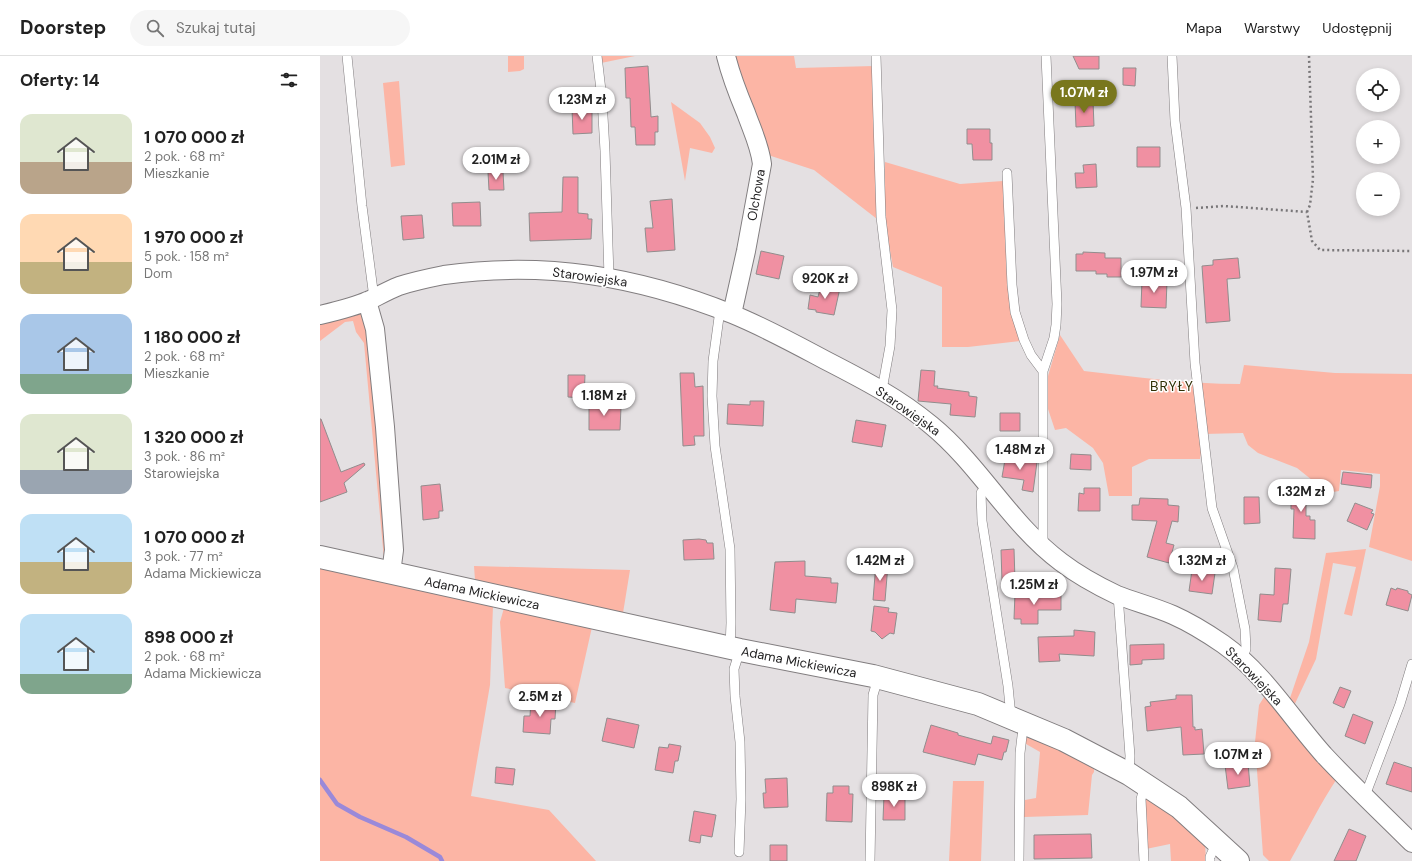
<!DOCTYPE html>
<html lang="pl">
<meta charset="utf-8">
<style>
:root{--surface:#fff;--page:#f6f6f6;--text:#222;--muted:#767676;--line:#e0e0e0;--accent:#79771d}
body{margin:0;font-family:"DM Sans",sans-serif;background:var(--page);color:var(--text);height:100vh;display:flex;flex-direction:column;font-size:15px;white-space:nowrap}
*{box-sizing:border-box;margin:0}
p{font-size:13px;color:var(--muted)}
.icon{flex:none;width:22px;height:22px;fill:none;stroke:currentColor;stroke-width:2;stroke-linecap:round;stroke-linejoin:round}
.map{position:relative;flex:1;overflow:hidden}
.details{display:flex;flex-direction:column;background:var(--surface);width:320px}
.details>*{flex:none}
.fabs{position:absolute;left:1036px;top:12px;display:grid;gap:8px}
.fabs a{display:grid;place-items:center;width:44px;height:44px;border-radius:50%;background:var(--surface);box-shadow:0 2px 6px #0003;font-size:20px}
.price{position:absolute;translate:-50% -34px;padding:0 9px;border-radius:14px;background:#fff;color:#222;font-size:13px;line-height:26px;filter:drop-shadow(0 1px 2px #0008)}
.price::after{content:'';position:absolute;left:50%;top:24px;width:12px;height:9px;margin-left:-6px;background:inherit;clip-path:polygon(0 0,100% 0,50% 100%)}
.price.selected{background:var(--accent);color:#fff}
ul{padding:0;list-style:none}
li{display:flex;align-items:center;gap:12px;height:100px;padding:0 20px}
li span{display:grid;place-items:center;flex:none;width:112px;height:80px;border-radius:12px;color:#555}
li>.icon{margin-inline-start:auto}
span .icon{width:48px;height:48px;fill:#fffc;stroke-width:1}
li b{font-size:17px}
h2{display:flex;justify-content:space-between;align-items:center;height:48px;padding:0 20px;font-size:17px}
header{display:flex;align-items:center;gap:24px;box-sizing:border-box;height:56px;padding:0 20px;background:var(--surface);border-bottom:1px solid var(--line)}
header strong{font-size:19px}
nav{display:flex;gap:22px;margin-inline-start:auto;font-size:14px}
.search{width:280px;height:36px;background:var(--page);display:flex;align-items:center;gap:10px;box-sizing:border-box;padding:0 14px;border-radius:22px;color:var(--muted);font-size:15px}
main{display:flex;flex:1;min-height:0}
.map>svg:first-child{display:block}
.green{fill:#fcb5a5}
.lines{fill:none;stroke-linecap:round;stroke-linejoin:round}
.stream{stroke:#9a89d9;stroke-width:4.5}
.building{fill:#f090a2;stroke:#918d8d}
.service-casing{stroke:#817d7f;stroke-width:10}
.minor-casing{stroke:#817d7f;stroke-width:20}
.tertiary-casing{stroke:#817d7f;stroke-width:24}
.path{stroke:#787678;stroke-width:2.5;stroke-dasharray:2 3;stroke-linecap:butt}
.service{stroke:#fff;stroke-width:9}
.minor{stroke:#fff;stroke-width:18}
.tertiary{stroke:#fff;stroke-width:22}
.labels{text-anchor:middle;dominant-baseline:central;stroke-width:3;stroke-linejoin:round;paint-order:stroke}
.street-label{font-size:13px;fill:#201f20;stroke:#fff}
.neighbourhood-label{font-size:14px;letter-spacing:1px;fill:#302f04;stroke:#fff}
</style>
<header>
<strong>Doorstep</strong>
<div class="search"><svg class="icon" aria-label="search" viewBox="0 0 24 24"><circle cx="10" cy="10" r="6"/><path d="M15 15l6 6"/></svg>Szukaj tutaj</div>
<nav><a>Mapa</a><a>Warstwy</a><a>Udostępnij</a></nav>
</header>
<main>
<section class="details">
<h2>Oferty: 14<svg class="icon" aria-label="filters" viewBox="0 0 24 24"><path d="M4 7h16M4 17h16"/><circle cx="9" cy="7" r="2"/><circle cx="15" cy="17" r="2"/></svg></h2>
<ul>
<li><span style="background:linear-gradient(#dfe7d0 60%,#b9a48a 0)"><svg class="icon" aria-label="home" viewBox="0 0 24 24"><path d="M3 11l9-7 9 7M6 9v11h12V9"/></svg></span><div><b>1 070 000 zł</b><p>2 pok. · 68 m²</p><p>Mieszkanie</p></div></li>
<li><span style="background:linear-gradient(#ffd9b3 60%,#c2b280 0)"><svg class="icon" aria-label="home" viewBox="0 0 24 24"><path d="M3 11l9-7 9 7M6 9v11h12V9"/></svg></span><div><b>1 970 000 zł</b><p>5 pok. · 158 m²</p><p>Dom</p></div></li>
<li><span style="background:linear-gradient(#a9c7e8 75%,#7fa58c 0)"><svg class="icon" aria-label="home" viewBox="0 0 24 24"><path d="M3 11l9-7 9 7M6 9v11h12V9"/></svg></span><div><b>1 180 000 zł</b><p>2 pok. · 68 m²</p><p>Mieszkanie</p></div></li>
<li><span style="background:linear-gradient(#dfe7d0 70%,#9aa5b1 0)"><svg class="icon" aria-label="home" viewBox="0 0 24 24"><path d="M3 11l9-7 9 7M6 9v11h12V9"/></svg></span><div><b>1 320 000 zł</b><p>3 pok. · 86 m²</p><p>Starowiejska</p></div></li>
<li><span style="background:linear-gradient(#bfe0f5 60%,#c2b280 0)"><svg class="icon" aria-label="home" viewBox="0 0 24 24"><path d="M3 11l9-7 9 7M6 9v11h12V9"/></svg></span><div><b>1 070 000 zł</b><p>3 pok. · 77 m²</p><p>Adama Mickiewicza</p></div></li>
<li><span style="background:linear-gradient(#bfe0f5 75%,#7fa58c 0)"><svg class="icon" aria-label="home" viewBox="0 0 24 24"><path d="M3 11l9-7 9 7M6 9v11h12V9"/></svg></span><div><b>898 000 zł</b><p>2 pok. · 68 m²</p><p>Adama Mickiewicza</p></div></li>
</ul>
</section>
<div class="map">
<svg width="1092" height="805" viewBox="0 0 1092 805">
<rect width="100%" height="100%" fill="#e4e0e2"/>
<!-- green -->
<path class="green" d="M188,0H204V13L200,15L188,16Z
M280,0H315L281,7Z
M410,0H474L476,12L554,10L557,163L494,114L445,98Z
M79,25L85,109L71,111L63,27Z
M351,46L380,67L390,81L395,92L392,97L370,92L365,125Z
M565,106L640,128L683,125L687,223L693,264L700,285L648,291H622V231L573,211L564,161Z
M37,251L47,263L68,489L64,503L44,287L36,276L33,265L25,266L0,285V264Z
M740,279L764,315C816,321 867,328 920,328L924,309L1015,317L1092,318V505L1049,491L1060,430V418L1021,414L1019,435L1001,438L992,424L977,412L938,397L928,389L923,377L884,378L880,403H829L812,411V440H789L783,407L773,392L746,372L735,374L728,353V320Z
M1046,493L1032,560L1024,558L1036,511L1013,507L996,603L972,654L951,630L954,624L970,642L989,586L1006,497Z
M154,510L310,514L303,557L155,524Z
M0,511L173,550L170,629L151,740L229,754L276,805H0Z
M184,552L272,571L255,647L185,632L180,566Z
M946,638L1018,721C1000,748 986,777 970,805H949L943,799L935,686L939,649Z
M712,678L774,708V716L772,719L768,759L704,761L705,744L716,742L720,696L706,688V683Z
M633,725H664L661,805H629Z
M825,739L876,777L885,787L886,805H851L850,788L826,793Z"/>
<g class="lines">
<!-- stream -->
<path class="stream" d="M0,724L17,748L40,761L86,781L120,801L122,805"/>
</g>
<!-- building -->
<path class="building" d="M753,0H779V13H759Z
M328,10L331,61L338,60V76H335V89H316L315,71H311L310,42H306L305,12Z
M803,12H816L815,30L803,29Z
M773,45L774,70L756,71L755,46Z
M252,52H265V56H272V77L253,78Z
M647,73H670V87H672V104H653L652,88H647Z
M817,91H840V111H817Z
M776,108L777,131L756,132L755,117H764L763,109Z
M168,116H183L184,134H169Z
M243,121H258V157L268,158V163H272L271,183L210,185L209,157L242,156Z
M352,143L355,194L327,196L325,172H333L330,145Z
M160,146L161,170H133L132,147Z
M102,159L104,182L83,184L81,160Z
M441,195L464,200L459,223L436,218Z
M763,196L785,197V202H801V221H787V218H776V215H756V198H763Z
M918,202L920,222L907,223L910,265L886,267L882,210L893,209V204Z
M822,224L847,225L846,252L821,251Z
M501,229L520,232L514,259L496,256V254L488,253L490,239L498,241Z
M601,314L615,315L614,330H618L617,332L649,336V340L657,341L655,361L630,359L631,348L598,345Z
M360,317H374L375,331L383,330L384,380H374L375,389L363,390Z
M248,319H265L264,342L248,341Z
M430,345H444L443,370L407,368L408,348L430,349Z
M269,347L292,348V351H301L300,374H269Z
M680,357H700V375H680Z
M0,363H1L21,416L44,407L45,409L24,427L27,436L0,446Z
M536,364L566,369L562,391L532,386Z
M686,398L700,400V403L717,406L713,436L702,434L704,424L682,421Z
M751,398L771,399V414L750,413Z
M1023,416L1052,419L1051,432L1021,428Z
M120,428L123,455H119V462L103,464L101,430Z
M966,430H986V460H990V464H995V483L973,482L974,453H971V443H966Z
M764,432H780V455H758L759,437L764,438Z
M924,441H939L940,467L924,468Z
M820,442L848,443V449L859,450L858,466L852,465L846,487L854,489L849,507L827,501L837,465L812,464V449H819Z
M1035,447L1053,454L1051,457L1054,458L1047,474L1027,465Z
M379,483L386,484L387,487H393L394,503L364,504L363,484Z
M694,493L695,525L682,526L681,494Z
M485,505V520L511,522V527H518L516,547L476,543L475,557L450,554L455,506Z
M556,507L568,508L565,545L553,544Z
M955,512L971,513L968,548H963L961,566L938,564L940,538L954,539Z
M872,514L895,517L892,538L869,535Z
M1071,532L1076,534L1077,532L1088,535V537L1092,539L1088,555L1066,549Z
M695,537L741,539V554H718V568H701V563H694Z
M554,550L569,552L568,556L577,557L574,578L570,577L562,583L555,576L551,575Z
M754,574L775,576L774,600L739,598L740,605L719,606L718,581L754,580Z
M844,588V603L822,604V608L810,609V589Z
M1020,631L1031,635L1024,652L1013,647Z
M856,639H872L873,671H875V674L882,673L884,698L863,699L861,671L827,675L825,651L831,650L830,646L856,643Z
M211,645L236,646L235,663H231L230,678L203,676L204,660H210Z
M1033,658L1053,666L1045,688L1025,680Z
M287,662L319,669L314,692L282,685Z
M611,669L638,677V679L671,688L673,680L689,684L686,696H684L682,704L658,698L655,709L603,696Z
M349,688L361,690L358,705H355L353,717L335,714L339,691L348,692Z
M1074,706L1092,712V736L1066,728Z
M928,707L930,730L908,733L905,709Z
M176,711L195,713L193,729L175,727Z
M467,722L468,751L444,752L443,737H446L445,723Z
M513,730H529V738H533L532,766L506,765L507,737H513Z
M564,739H585V764H563Z
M374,755L396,759L392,781L381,779L380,787L369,785Z
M1029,773L1046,780L1036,805H1014Z
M771,778L772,802L714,803V779Z
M450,789H467V805H450Z"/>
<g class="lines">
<!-- service casing -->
<g class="service-casing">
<path id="service" d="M27,0L42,150L54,242
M277,0L282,43L285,95L289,221
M556,0L561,161L572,254L570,290L562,334
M852,0L855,65L866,152L875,307L892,452L913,512L925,573L926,593L922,603
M687,117L692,229L695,256L704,284L711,299L723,315
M400,254L393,305L392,340L395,390L410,493L411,567L410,592
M667,429L661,437L662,465L688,630L691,661
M723,491V315L734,282L736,269L737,248L726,0
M798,539L810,700L809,718
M1045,740L1080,648L1092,608
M419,796L421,743L420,686L415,640L414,613L420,594
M550,805L553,639L558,622
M699,805L700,697L702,680L705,667
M824,805L821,743L825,729
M890,805V801L897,786"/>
</g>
<!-- minor casing -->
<g class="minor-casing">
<path id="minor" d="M406,0C411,20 418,38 426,57C432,74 440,90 442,108L426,195L412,258
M47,245L55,273L65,371L74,494L71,517
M0,259C17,255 34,251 50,244C60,239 69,234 79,230C94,225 109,222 124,219C225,205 317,220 412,258C444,271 475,288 505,304C542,323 579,342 611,369C660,409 690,468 741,506C758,519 778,530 797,539C815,546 835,551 853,559C871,567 887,577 903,588C944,617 971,662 1004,699C1032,729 1063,758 1092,787"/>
</g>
<!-- tertiary casing -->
<g class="tertiary-casing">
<path id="tertiary" d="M0,501L420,594L553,620L658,648L744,684L809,718L859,751L918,805"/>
</g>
<!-- path -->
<path class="path" d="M876,152L904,150L987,156L992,185L1000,194L1092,195
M987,156L990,149L993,123L989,0"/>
<!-- service -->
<use href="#service" class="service"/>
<!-- minor -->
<use href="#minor" class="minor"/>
<!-- tertiary -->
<use href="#tertiary" class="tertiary"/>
</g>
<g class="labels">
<!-- street labels -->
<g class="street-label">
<text transform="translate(436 139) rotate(-80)">Olchowa</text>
<text transform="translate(270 221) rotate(8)">Starowiejska</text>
<text transform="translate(588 355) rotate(35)">Starowiejska</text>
<text transform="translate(162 537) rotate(12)">Adama Mickiewicza</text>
<text transform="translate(479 606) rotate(11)">Adama Mickiewicza</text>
<text transform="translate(934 620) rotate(46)">Starowiejska</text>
</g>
<!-- neighbourhood labels -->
<g class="neighbourhood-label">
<text x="852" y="330">BRYŁY</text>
</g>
</g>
</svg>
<div class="fabs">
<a><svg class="icon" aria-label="locate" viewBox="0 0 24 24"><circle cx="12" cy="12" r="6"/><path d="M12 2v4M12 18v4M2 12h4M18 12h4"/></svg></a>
<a>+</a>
<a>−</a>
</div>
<b class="price selected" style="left:764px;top:58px">1.07M zł</b>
<b class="price" style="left:262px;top:65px">1.23M zł</b>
<b class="price" style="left:176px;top:125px">2.01M zł</b>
<b class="price" style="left:834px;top:238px">1.97M zł</b>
<b class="price" style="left:505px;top:244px">920K zł</b>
<b class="price" style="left:284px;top:361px">1.18M zł</b>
<b class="price" style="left:700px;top:415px">1.48M zł</b>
<b class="price" style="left:981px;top:457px">1.32M zł</b>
<b class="price" style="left:560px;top:526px">1.42M zł</b>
<b class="price" style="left:882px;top:526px">1.32M zł</b>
<b class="price" style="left:714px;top:550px">1.25M zł</b>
<b class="price" style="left:220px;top:662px">2.5M zł</b>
<b class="price" style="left:918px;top:720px">1.07M zł</b>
<b class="price" style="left:574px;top:752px">898K zł</b>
</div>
</main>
